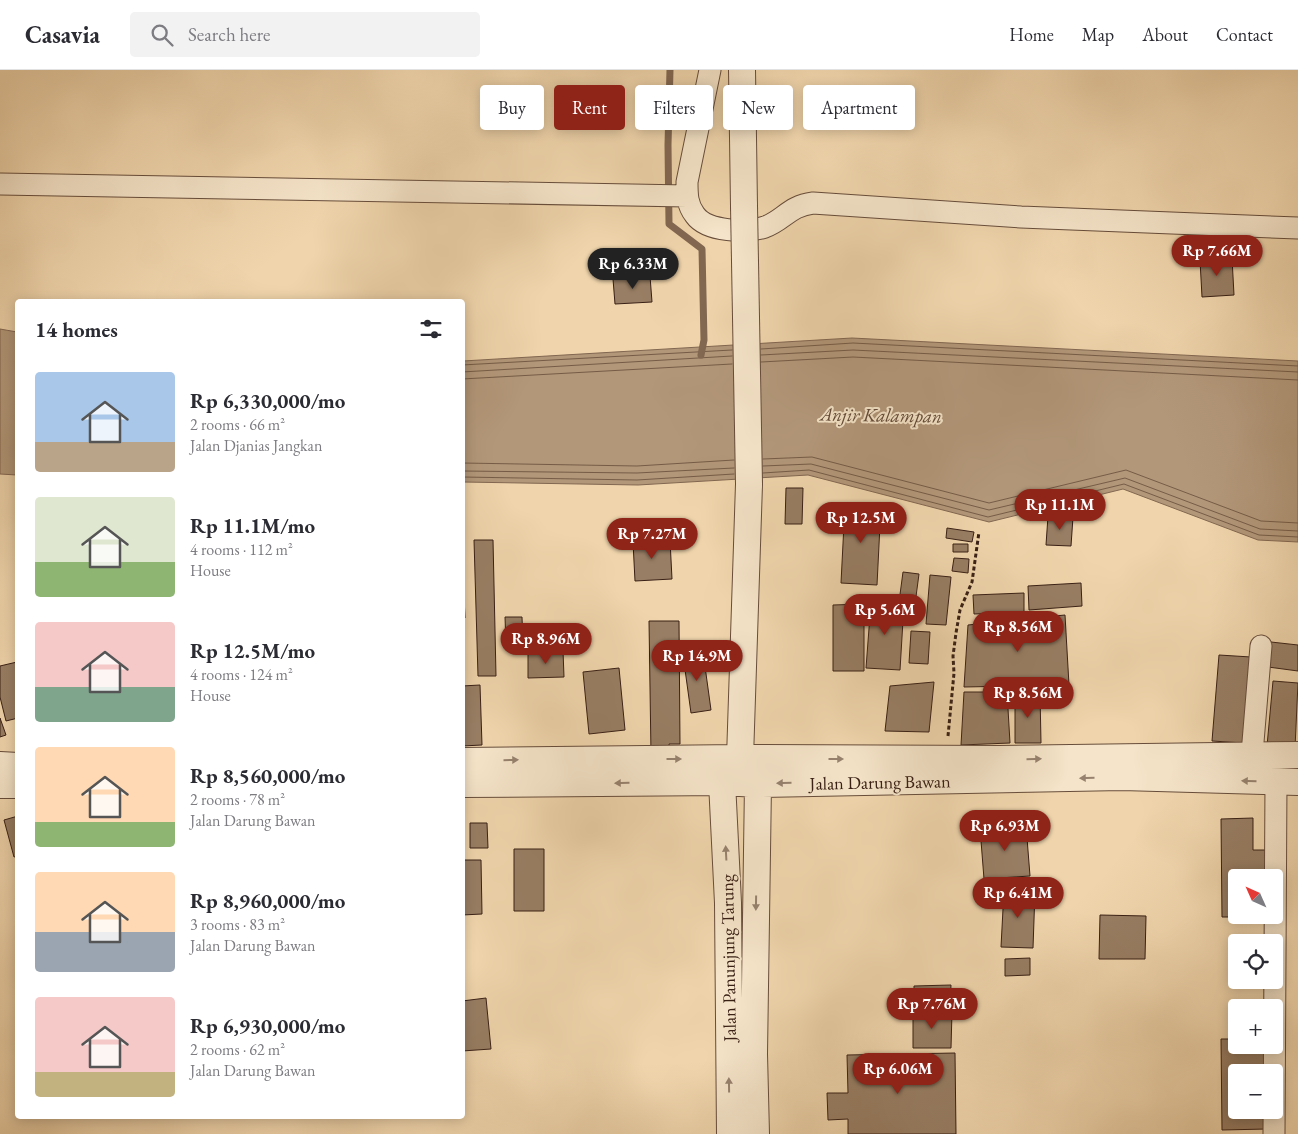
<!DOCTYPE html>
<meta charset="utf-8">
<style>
:root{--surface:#fff;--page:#f2f2f3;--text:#2b2b33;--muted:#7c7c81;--line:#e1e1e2;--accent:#8f2418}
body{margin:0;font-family:"EB Garamond",serif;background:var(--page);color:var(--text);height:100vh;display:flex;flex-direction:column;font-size:19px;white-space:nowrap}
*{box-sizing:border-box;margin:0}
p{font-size:16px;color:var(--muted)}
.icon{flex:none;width:28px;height:28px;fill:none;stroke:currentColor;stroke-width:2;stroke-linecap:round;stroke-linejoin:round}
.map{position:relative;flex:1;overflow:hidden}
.sheet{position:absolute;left:15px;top:229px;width:450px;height:820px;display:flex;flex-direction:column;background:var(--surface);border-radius:5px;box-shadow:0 2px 12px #0003}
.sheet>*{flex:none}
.top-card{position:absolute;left:480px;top:15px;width:475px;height:45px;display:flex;gap:10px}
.needle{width:32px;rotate:315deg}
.tools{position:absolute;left:1228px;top:799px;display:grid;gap:10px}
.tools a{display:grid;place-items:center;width:55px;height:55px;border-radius:5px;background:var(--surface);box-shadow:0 2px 12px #0003;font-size:25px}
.price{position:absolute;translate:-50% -42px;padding:0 11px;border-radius:18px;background:var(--accent);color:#fff;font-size:16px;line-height:32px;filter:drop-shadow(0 1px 2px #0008)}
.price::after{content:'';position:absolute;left:50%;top:30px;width:15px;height:11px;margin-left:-8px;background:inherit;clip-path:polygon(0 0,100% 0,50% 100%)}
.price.current{background:#222;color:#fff}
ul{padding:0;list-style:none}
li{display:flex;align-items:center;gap:15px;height:125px;padding:0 20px}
li span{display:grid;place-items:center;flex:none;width:140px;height:100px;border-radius:5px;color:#555}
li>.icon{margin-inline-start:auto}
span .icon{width:60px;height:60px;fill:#fffc;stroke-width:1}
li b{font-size:21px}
h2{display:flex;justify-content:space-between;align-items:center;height:60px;padding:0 20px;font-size:21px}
.pill{padding:0 18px;border-radius:5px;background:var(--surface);box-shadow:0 2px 12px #0003;font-size:18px;line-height:45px}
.pill.current{background:var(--accent);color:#fff}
header{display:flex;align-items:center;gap:30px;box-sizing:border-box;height:70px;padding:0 25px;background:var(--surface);border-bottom:1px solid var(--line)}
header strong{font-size:24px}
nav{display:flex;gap:28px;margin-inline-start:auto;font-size:18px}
.search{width:350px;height:45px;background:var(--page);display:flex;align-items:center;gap:12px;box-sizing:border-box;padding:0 18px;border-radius:5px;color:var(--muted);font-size:19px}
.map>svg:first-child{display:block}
.water{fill:#b29779;stroke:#826751}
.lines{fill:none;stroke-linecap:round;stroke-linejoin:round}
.shore{stroke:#765c47;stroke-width:1}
.stream{stroke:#826751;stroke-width:7}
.building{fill:#987e64;stroke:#392015}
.minor-casing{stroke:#674d3b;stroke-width:23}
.tertiary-casing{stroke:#674d3b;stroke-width:28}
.path{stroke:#392015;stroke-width:3;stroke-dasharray:4 2.5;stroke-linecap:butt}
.minor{stroke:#f5e4c9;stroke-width:21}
.tertiary{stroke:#f5e4c9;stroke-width:26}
.tertiary-bridge-casing{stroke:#674d3b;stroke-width:28;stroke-linecap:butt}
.tertiary-bridge{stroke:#f5e4c9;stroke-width:26}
.oneway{fill:#97826f}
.labels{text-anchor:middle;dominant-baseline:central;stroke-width:4;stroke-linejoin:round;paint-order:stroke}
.street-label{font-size:18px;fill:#392015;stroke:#f5e4c9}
.water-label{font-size:19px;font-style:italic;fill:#634a38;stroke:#f5e4c9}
</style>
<header>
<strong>Casavia</strong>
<div class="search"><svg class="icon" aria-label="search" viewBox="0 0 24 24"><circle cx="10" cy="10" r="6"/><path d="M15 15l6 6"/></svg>Search here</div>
<nav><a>Home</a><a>Map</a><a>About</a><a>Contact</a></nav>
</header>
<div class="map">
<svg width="1298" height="1064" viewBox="0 0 1298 1064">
<rect width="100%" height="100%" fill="#f0d5ac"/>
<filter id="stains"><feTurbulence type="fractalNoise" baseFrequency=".004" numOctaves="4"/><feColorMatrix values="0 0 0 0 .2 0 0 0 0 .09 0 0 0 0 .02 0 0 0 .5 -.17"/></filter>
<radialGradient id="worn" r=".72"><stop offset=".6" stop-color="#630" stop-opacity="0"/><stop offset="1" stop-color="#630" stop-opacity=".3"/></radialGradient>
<!-- water -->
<path class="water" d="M0,259L17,262V405L0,404Z
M852,268L1298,291V472L1258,470L1123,419L989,452L808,405L638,415L463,412V291Z"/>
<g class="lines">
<!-- shore -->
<path class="shore" d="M761,279L853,273L1298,296
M761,285L853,280L1298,302
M761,292L853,287L1298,310
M462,295L732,280
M462,302L732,286
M462,309L732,294
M763,389L812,387L989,433L1126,400L1261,451L1298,453
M462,393L637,396L734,390
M763,396L811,394L989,440L1125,408L1260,459L1298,461
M462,401L637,403L734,398
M763,403L809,400L988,447L1124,414L1259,465L1298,467
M462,407L637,410L734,404"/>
<!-- stream -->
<path class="stream" d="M670,0L668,75L669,154L702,179L704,270L701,285"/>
</g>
<!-- building -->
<path class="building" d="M1232,188L1234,225L1202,227L1200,190Z
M650,206L652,232L615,234L613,209Z
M786,418H803L802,454H785Z
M845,434L881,435L877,515L841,513Z
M1048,446L1073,447L1071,476L1046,475Z
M947,458L974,462L972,472L946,468Z
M474,470H493L496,606H478Z
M670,470L672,509L635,511L633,472Z
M953,474H968V482H953Z
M954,488L969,489L968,503L952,501Z
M903,502L919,504L915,534L899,532Z
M463,504L465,548H462V504Z
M930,505L951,507L946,555L926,554Z
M1081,513L1082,536L1029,540L1028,516Z
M1024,523V542L974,544L973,525Z
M871,532L904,534L900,600L866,598Z
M864,534V601H833V535Z
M1065,545L1069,615L964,617L968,555Z
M505,547H522L523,575H506Z
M649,551H679L680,674H669L670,684H651Z
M911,561L930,562L928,594L909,593Z
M1271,572L1298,575V601L1268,597Z
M563,581L564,607L528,608V582Z
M703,582L711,640L691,643L683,585Z
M1219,585L1251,587L1244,673L1212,671Z
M17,592L18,648L6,651L0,627V596Z
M619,598L625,660L589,664L583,602Z
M1273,611L1298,613L1295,678L1267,676Z
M934,612L929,662L885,661L890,616Z
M480,615L482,675L462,676V616Z
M964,622H1007L1010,673L961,675Z
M1040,624L1041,673H1015V625Z
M0,648L6,665L0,667Z
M18,746V786L14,787L4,750Z
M1253,748V780H1269V808H1236V845H1254V847H1222L1221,749Z
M470,753H487L488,778H470Z
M1026,755L1030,806L984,809L980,758Z
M514,779H544V841H514Z
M462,790H481L482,844L462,845Z
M1004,820L1035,821L1033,878L1001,877Z
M1100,845L1146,846L1145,889H1099Z
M1030,888V905L1005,906V889Z
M951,915L950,936L914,937V916Z
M486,928L491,979L462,981V931Z
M913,941L952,942L951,978H913Z
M1221,969H1236V975H1266V1002H1236V1040H1267V1059L1222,1060Z
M955,983L956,1064H848V1049L828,1050L827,1023H848L847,985Z"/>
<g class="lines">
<!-- minor casing -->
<g class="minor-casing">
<path id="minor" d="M710,0L687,112C687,124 687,135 695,145C707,162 747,163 765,157C784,150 789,136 813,133L1021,147L1298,158
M0,114L687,126
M1252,684L1261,576
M1274,1064L1276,712"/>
</g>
<!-- tertiary casing -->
<g class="tertiary-casing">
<path id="tertiary" d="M742,0L744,136
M740,688L749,414
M462,691L740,688L999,689L1298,685
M0,695L18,696
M722,712L728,833L730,1064
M462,714L722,712L758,714L1122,707L1298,712
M0,715H18
M756,1064L754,984L758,714"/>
</g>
<!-- path -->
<path class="path" d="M948,666L954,603L953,586L956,563L960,540L972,512L979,462"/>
<!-- minor -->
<use href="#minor" class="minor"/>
<!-- tertiary -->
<use href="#tertiary" class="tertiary"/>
<!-- tertiary-bridge casing -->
<g class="tertiary-bridge-casing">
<path id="tertiary-bridge" d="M744,136L749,414"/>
</g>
<!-- tertiary-bridge -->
<use href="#tertiary-bridge" class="tertiary-bridge"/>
</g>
<!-- one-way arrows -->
<defs><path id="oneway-solid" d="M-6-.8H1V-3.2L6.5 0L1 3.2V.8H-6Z" transform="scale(1.25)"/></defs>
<g class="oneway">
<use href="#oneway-solid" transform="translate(674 689)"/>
<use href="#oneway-solid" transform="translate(836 689)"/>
<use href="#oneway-solid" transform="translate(1034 689) rotate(-1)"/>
<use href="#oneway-solid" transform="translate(511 690) rotate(-1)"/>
<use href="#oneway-solid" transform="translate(1087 708) rotate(179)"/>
<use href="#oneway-solid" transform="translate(1249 711) rotate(-178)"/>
<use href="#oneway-solid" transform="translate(622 713) rotate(179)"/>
<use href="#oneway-solid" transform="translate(784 713) rotate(179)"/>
<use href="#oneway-solid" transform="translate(726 783) rotate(-93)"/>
<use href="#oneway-solid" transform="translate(756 833) rotate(91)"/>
<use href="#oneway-solid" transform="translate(729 1015) rotate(-91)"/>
</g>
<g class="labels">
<!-- street labels -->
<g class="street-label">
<text transform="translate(880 712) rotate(-1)">Jalan Darung Bawan</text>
<text transform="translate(728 888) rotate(-91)">Jalan Panunjung Tarung</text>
</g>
<!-- water labels -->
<g class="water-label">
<text transform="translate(881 345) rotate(1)">Anjir Kalampan</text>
</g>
</g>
<rect width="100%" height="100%" filter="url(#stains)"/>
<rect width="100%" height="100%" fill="url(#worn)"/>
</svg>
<div class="tools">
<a><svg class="needle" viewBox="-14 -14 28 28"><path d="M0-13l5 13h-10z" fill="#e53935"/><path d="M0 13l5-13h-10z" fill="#7c7c81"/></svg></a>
<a><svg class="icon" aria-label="locate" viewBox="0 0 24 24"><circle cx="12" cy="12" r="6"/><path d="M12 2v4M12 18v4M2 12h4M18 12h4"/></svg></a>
<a>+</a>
<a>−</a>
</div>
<b class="price" style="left:1217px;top:207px">Rp 7.66M</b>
<b class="price current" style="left:633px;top:220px">Rp 6.33M</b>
<b class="price" style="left:1060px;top:461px">Rp 11.1M</b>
<b class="price" style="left:861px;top:474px">Rp 12.5M</b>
<b class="price" style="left:652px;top:490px">Rp 7.27M</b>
<b class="price" style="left:885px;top:566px">Rp 5.6M</b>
<b class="price" style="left:1018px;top:583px">Rp 8.56M</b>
<b class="price" style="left:546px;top:595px">Rp 8.96M</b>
<b class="price" style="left:697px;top:612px">Rp 14.9M</b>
<b class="price" style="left:1028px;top:649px">Rp 8.56M</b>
<b class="price" style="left:1005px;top:782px">Rp 6.93M</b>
<b class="price" style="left:1018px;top:849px">Rp 6.41M</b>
<b class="price" style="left:932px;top:960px">Rp 7.76M</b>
<b class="price" style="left:898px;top:1025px">Rp 6.06M</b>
<div class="top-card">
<a class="pill">Buy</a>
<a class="pill current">Rent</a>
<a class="pill">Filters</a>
<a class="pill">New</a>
<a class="pill">Apartment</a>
</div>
<section class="sheet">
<h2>14 homes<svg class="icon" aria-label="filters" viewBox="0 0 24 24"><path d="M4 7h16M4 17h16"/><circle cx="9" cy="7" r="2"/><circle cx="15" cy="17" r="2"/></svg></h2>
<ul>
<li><span style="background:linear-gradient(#a9c7e8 70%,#b9a48a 0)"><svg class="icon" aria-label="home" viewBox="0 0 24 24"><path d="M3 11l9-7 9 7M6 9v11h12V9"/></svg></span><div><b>Rp 6,330,000/mo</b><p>2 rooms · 66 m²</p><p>Jalan Djanias Jangkan</p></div></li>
<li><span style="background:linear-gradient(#dfe7d0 65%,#8fb573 0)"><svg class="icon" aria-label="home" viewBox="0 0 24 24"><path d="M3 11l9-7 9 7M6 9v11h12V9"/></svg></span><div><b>Rp 11.1M/mo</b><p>4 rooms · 112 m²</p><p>House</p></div></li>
<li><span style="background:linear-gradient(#f6c9c9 65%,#7fa58c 0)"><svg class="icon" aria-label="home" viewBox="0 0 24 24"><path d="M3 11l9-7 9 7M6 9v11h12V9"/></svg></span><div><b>Rp 12.5M/mo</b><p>4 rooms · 124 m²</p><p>House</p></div></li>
<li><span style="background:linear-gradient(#ffd9b3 75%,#8fb573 0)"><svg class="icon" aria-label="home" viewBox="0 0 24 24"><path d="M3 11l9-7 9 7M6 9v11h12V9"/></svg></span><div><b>Rp 8,560,000/mo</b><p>2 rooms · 78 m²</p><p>Jalan Darung Bawan</p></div></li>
<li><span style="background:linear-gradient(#ffd9b3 60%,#9aa5b1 0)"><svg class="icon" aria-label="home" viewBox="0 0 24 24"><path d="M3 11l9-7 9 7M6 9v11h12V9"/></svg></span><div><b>Rp 8,960,000/mo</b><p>3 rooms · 83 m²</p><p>Jalan Darung Bawan</p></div></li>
<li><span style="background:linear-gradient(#f6c9c9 75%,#c2b280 0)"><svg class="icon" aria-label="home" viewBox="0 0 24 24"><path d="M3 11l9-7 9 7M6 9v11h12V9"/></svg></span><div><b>Rp 6,930,000/mo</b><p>2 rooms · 62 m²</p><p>Jalan Darung Bawan</p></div></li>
</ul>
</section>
</div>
